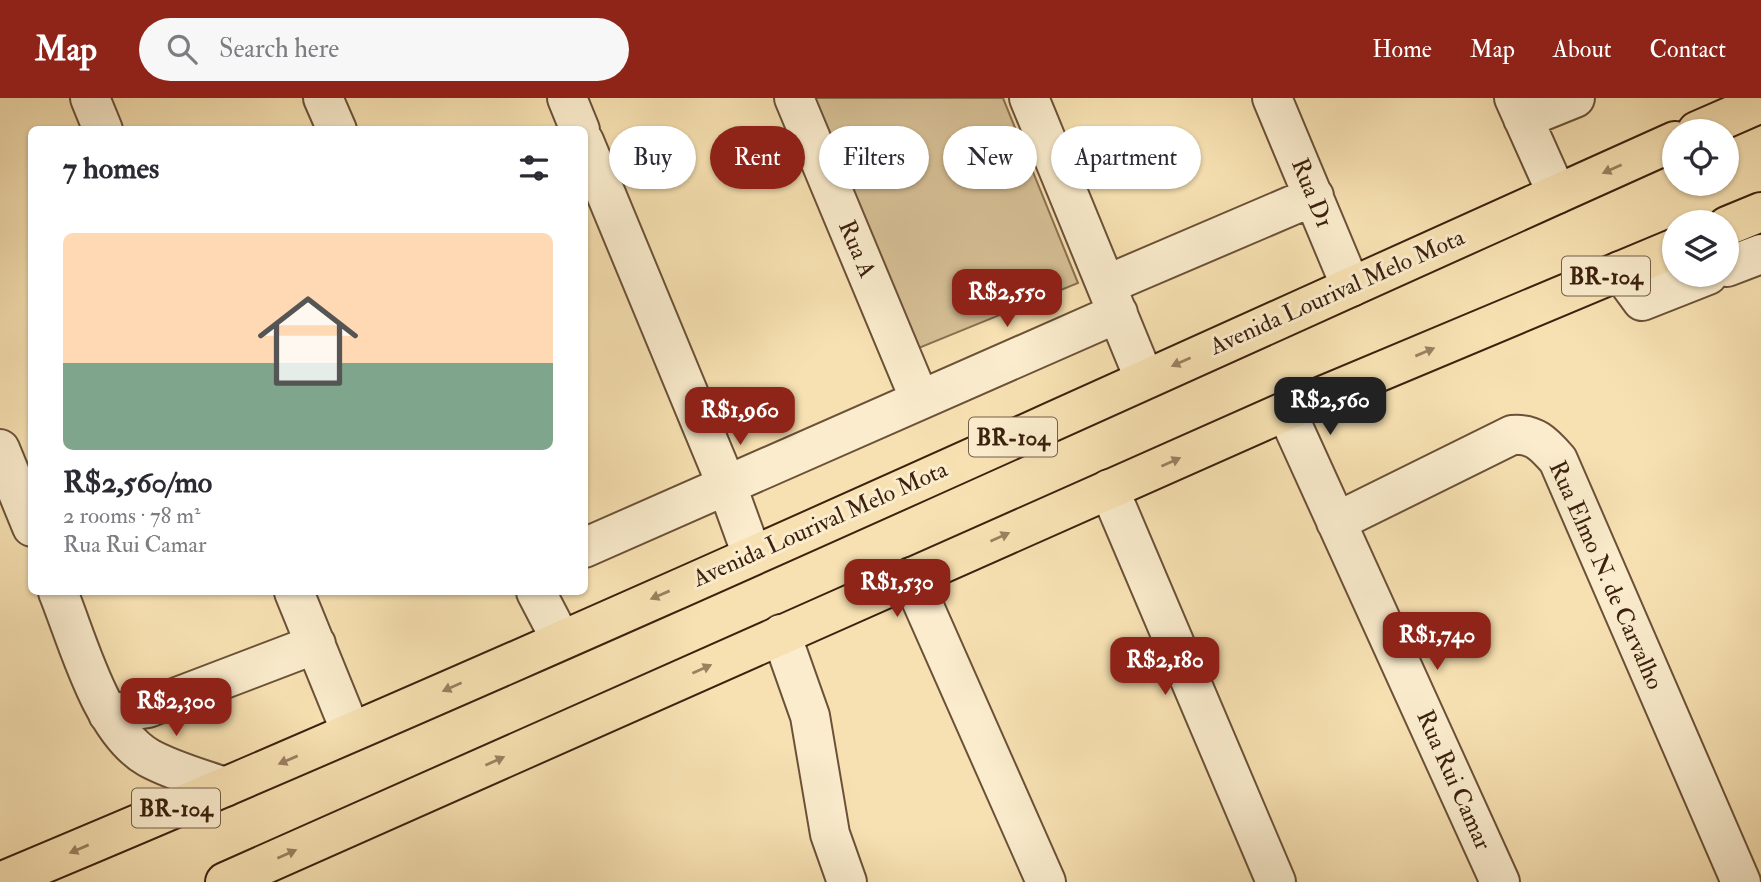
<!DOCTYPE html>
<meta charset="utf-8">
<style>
:root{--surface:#fff;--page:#f7f7f7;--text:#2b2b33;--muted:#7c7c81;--line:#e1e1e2;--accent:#8f2418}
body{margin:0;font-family:"IM FELL Double Pica",serif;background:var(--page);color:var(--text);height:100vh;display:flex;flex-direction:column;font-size:26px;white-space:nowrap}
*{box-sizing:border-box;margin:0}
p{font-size:23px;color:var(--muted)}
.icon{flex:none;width:38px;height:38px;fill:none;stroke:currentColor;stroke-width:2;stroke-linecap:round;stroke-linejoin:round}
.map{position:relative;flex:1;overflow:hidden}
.panel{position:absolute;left:28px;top:28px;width:560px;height:469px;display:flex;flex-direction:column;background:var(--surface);border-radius:10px;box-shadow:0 2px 5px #0004}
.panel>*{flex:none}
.hud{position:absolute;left:609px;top:28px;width:665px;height:63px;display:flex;gap:14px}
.tools{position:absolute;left:1662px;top:21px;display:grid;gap:14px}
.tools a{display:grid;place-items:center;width:77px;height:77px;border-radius:50%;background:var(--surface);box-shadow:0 2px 5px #0004;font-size:35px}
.price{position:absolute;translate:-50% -60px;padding:0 16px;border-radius:14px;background:var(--accent);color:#fff;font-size:23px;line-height:46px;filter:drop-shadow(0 2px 4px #0008)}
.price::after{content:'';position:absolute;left:50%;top:42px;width:21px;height:16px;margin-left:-10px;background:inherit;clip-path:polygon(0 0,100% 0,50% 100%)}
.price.selected{background:#222;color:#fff}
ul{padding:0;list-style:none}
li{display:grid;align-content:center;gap:14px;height:371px;padding:0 35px}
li+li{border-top:2px solid var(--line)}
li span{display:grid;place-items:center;height:217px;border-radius:10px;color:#555}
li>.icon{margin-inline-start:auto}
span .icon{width:126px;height:126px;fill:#fffc;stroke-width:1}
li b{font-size:30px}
h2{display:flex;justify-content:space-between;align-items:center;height:84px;padding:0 35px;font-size:30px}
.pill{padding:0 24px;border-radius:32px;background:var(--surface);box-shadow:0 2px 5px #0004;font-size:24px;line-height:63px}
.pill.selected{background:var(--accent);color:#fff}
header{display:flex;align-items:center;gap:42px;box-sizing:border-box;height:98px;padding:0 35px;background:var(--accent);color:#fff}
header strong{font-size:33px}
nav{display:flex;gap:38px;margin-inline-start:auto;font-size:24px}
.search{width:490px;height:63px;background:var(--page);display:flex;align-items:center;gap:18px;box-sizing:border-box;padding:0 24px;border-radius:38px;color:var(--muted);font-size:26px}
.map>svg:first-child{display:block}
.green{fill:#d7c096;stroke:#8a7052;stroke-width:2}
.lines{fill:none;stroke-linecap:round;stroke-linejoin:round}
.minor-casing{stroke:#6b5138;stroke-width:42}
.highway-casing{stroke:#3c210f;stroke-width:42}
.minor{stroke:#faeccd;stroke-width:38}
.highway{stroke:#f7e1b2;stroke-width:38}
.oneway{fill:#9a8160}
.labels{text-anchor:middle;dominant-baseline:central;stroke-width:6;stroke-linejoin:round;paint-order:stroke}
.shield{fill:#faeccd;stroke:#755e48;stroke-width:2}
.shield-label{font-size:23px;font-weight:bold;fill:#3c210f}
.street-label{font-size:24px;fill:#3c210f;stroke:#faeccd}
</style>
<header>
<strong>Map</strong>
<div class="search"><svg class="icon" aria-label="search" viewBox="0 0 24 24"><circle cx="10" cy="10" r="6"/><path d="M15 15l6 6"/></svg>Search here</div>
<nav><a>Home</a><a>Map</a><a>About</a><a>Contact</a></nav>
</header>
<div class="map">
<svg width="1761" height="784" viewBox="0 0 1761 784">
<rect width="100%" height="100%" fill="#f7e1b2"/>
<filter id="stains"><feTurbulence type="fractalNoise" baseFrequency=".00286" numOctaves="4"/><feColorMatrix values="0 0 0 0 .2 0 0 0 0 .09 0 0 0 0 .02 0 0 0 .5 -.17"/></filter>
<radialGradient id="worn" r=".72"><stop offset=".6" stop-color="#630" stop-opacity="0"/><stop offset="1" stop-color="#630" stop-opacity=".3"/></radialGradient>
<!-- green -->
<path class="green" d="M806,0H1003L1078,185L909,254Z"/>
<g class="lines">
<!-- minor casing -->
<g class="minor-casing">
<path id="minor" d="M90,0L103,32
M323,0L337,32
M567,0L580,32
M794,0L920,302
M1029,0L1144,280
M1272,0L1351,189
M1514,0L1557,96
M1523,21L1575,0
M584,43L727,388L752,457
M1727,169L1761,156
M1620,173L1642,203L1708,177
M1106,187L1314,98
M1286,313L1500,784
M0,351L32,429
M1109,391L1276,784
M1336,424L1512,337C1534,335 1544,346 1558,362L1741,784
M584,450L1118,215
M911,479L1046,784
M58,494C78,543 101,633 149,660C173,673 199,680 225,689
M294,494L351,634
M536,494L560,540
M781,536L810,618L830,736L847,784
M108,616L148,610L316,546"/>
</g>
<!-- highway casing -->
<g class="highway-casing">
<path id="highway" d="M1697,33L1761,5
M1727,128L1761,114
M0,784C563,549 1118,293 1675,43
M225,784L1286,313L1675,150"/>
</g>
<!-- minor -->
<use href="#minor" class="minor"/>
<!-- highway -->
<use href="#highway" class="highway"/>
</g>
<!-- one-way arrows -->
<defs><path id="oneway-solid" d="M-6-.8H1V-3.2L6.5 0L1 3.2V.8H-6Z" transform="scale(1.75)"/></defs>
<g class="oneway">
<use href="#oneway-solid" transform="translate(1612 71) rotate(156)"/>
<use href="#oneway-solid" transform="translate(1425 254) rotate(-23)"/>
<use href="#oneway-solid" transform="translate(1181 264) rotate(156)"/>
<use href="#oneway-solid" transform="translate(1171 364) rotate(-24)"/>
<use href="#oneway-solid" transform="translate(1000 439) rotate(-24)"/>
<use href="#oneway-solid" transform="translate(660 497) rotate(157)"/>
<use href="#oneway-solid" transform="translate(702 571) rotate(-24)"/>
<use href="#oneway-solid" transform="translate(452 589) rotate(156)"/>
<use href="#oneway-solid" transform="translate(288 662) rotate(157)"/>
<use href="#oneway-solid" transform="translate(495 663) rotate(-24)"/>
<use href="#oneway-solid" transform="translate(79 751) rotate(157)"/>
<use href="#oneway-solid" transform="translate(287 756) rotate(-24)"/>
</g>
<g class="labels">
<!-- shield labels -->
<g class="shield">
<rect x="1562" y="158.5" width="88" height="39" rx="5"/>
<rect x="969" y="319.5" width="88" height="39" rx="5"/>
<rect x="132" y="690.5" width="88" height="39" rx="5"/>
</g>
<g class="shield-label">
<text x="1606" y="178">BR-104</text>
<text x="1013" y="339">BR-104</text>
<text x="176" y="710">BR-104</text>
</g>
<!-- street labels -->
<g class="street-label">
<text transform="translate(1312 95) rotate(68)">Rua D1</text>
<text transform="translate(857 151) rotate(67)">Rua A</text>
<text transform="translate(1337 194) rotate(-24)">Avenida Lourival Melo Mota</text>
<text transform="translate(820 426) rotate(-24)">Avenida Lourival Melo Mota</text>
<text transform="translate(1606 477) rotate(66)">Rua Elmo N. de Carvalho</text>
<text transform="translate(1454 682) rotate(66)">Rua Rui Camar</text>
</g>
</g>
<rect width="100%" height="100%" filter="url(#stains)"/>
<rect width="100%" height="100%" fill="url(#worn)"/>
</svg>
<div class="tools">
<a><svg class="icon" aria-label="locate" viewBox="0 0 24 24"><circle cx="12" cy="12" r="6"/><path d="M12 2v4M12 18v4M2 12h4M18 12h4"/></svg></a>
<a><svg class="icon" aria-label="layers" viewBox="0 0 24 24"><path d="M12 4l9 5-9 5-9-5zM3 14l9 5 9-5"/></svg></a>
</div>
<b class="price" style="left:1007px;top:231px">R$2,550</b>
<b class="price selected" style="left:1330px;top:339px">R$2,560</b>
<b class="price" style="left:740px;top:349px">R$1,960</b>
<b class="price" style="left:897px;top:521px">R$1,530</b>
<b class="price" style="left:1437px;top:574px">R$1,740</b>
<b class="price" style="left:1165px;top:599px">R$2,180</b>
<b class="price" style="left:176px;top:640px">R$2,300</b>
<div class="hud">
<a class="pill">Buy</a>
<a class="pill selected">Rent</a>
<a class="pill">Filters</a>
<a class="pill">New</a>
<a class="pill">Apartment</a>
</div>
<section class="panel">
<h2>7 homes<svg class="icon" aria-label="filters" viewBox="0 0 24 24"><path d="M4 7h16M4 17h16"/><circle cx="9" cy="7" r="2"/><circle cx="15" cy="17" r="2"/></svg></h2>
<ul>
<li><span style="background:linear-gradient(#ffd9b3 60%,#7fa58c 0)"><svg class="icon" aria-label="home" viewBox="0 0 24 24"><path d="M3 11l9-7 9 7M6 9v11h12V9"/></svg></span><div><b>R$2,560/mo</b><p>2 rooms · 78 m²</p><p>Rua Rui Camar</p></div></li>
</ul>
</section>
</div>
